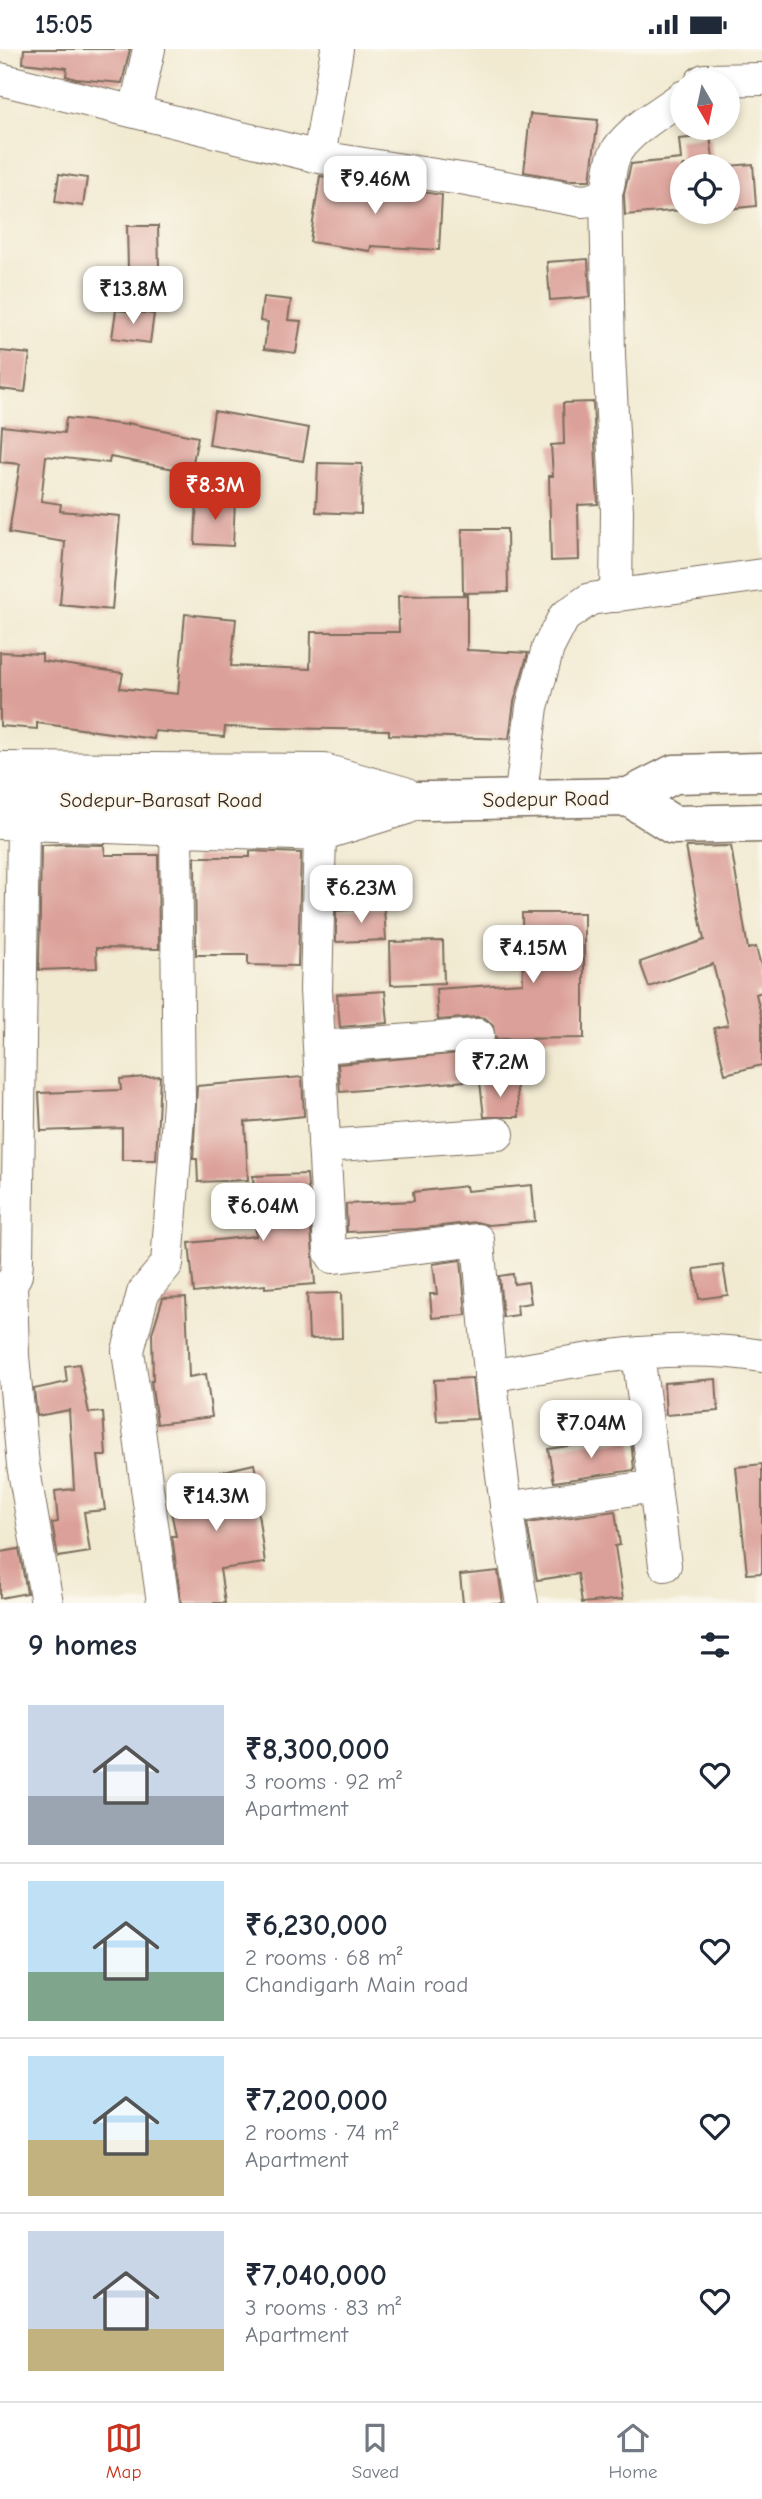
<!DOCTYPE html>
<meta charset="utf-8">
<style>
:root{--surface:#fff;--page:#f2f2f3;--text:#1f2937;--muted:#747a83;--line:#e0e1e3;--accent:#c8321e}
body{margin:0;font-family:"Comic Neue",sans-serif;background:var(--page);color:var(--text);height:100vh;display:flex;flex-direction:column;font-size:26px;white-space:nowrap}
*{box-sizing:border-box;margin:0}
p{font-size:23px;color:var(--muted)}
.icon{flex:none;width:38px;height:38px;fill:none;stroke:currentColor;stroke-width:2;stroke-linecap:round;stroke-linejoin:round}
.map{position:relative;height:1554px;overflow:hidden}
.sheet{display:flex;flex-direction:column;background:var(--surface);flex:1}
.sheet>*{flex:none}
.needle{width:46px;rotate:171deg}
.tools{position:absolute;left:670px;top:21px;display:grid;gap:14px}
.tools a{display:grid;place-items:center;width:70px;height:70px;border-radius:50%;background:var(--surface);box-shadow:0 4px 10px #0003;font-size:35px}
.price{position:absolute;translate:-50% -60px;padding:0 16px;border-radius:14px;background:#fff;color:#222;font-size:23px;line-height:46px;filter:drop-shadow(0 2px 4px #0008)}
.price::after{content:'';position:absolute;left:50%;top:42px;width:21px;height:16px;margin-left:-10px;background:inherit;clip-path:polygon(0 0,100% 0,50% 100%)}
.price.current{background:var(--accent);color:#fff}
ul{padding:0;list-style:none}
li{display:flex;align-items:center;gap:21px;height:175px;padding:0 28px}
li+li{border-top:2px solid var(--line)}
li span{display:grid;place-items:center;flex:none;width:196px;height:140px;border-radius:0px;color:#555}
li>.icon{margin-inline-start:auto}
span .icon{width:84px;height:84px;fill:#fffc;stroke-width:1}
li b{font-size:30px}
h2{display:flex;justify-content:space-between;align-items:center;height:84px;padding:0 28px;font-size:30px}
.status{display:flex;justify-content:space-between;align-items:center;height:49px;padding:0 35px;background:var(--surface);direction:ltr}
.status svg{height:19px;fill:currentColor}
.tab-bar{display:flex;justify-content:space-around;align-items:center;height:98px;border-top:2px solid var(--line);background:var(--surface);font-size:19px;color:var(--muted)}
.tab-bar a{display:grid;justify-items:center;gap:4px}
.tab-bar .current{color:var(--accent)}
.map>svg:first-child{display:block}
.building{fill:#dba099}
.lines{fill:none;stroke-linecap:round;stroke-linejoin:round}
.minor-casing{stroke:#7b6d5d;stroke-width:34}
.major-casing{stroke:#7b6d5d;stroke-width:41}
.minor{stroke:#fff;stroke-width:32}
.major{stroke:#fff;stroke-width:38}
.labels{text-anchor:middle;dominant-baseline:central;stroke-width:5;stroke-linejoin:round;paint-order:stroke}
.street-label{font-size:21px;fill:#3b2a1e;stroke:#fbf7ec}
</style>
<div class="status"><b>15:05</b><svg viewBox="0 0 49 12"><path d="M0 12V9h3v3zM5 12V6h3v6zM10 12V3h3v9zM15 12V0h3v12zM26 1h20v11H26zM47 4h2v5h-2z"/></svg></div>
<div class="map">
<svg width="762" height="1554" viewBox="0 0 762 1554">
<rect width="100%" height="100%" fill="#fbf7ec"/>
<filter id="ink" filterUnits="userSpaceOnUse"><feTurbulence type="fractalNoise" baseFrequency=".0143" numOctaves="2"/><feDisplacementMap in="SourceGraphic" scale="14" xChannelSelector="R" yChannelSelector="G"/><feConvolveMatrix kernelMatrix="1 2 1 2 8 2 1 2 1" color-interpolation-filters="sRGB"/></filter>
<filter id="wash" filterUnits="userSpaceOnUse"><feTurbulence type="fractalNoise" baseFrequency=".00686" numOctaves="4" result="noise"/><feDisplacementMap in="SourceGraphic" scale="28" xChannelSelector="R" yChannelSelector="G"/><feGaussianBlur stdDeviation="1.57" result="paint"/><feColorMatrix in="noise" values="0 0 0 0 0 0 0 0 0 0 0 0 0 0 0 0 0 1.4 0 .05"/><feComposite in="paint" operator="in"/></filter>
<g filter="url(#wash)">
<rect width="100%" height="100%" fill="#f1ead1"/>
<g id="blocks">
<!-- building -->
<path class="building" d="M24,0H130L122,34L76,30L66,27L67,19L23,14Z
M530,65L598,71L590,131H569L524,123Z
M710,87L714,117H682V161L625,166L624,145L631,115L681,110L679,90Z
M753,115L756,157L728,160V117Z
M59,125L87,129L83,157L55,153Z
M320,127L442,146L439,201L371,197L370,202L310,193Z
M127,177H158L159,220H128Z
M588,210L590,248L550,251L547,213Z
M263,248L291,251L288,271L301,272L296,304L264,300L268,273L260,272Z
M116,261L154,265L150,294L112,289Z
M0,302L30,305L25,343L0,340Z
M593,353L598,455L578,456L579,511L551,512L549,427H553L551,396L564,395L563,354Z
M214,362L309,379L303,412L209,396Z
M66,369L127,376V374L198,388L191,423L110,408L109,414L46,407L41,452L61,455L60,462L120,467L112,561L60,556L65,493L9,484L20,415L0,413L2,377L64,384Z
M318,414L362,415L361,465L316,463Z
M197,448L235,450L233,497L195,495Z
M462,480H507L508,543L463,544Z
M467,546V601L528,604L514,653L509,690L389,686V681L225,678L224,688L155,682L154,690L37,674V680L0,677V603L42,605V612L123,624L120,639L178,645L185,565L236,570L231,617L310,620L311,583H399L398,547Z
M63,795L104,796L105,806H158L159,900L96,899L97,919L39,921L41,796Z
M731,797L748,900L756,898L762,921V943L756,945L762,970V1016L725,1025L714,979L728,976L713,915L649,938L640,913L704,891L686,798Z
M250,802L301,804L298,917L248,916V906H196L195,808H250Z
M384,859L386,891L336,893V862Z
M522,864H584V989L495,990L493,976L485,969L477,968L438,971L436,940L523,934Z
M443,892L444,934L391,936L390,893Z
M385,942L388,974L340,978L337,945Z
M485,1002L488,1030L340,1043L338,1015Z
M160,1027L156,1111H122V1079L41,1082L39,1044L121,1041L120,1030Z
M302,1028L304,1067L245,1073L248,1131L198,1133L197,1110H193L197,1037Z
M516,1030L519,1068H484L480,1033Z
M307,1125L315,1235L265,1239V1236L194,1244L189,1194L256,1187L253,1127Z
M532,1136L535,1172L488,1176L476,1173L416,1180L347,1183L346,1155L414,1152L413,1143L466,1137L467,1142Z
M461,1211L466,1266L432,1269L430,1245H437L433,1215Z
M723,1216L728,1246L699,1250L694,1220Z
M513,1225L514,1235L528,1233L531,1254L517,1256L518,1266L503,1268L499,1227Z
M341,1244L342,1289L309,1290L307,1245Z
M186,1248L189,1328L206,1325L212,1368L157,1375L151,1332H153L152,1284L163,1249Z
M79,1315L89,1364L103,1363L106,1407H98L105,1461L84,1463L90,1503L58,1508L52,1474L58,1473L55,1442L74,1440L69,1361L37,1367L34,1340L67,1333L65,1317Z
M472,1329L477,1370L437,1372L434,1331Z
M716,1330L718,1362L666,1366L664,1334Z
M631,1391L634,1421L554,1433L548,1400L594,1393V1396Z
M254,1415L263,1456L257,1457L265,1514L220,1520L225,1554H181L172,1487H176L168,1447L218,1436L215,1424Z
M762,1415V1524L747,1525L736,1418Z
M615,1462L620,1496L615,1497L623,1550L582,1554L578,1525L537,1531L527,1474Z
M19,1500L27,1544L0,1549V1503Z
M498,1522L503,1554H463L460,1526Z"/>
</g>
</g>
<g filter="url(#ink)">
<use href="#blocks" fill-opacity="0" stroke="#7b6d5d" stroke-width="2"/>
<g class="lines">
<!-- minor casing -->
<g class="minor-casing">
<path id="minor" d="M0,30L319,108L461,130L582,152C622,149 601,125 618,100C633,79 662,63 682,48
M701,33L704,31L762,30
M135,62L149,0
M319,108L337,0
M606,144L609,306L617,462L616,547
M0,719L324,721L405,744
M520,751L532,658L548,599L564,568L590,550L762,526
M0,774L320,786L407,759
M320,786L316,941L330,1203L333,1208L478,1191C488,1313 500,1434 522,1554
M319,998L478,986
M324,1097L498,1085
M11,1235L13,1307L23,1416L47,1554
M0,1240L11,1235L16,1226L17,1211L23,774
M638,1304L665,1516
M490,1327C581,1311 669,1292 762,1307
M506,1459L655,1437
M163,1554L128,1302L143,1244L167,1215L179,1054L176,779"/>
</g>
<!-- major casing -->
<g class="major-casing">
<path id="major" d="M629,748L674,725L762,723
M0,751L432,752L629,748L673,776L762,774"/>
</g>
<!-- minor -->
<use href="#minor" class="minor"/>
<!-- major -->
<use href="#major" class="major"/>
</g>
</g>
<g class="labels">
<!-- street labels -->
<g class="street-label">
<text transform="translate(546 750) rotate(-1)">Sodepur Road</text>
<text x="161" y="751">Sodepur-Barasat Road</text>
</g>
</g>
</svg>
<div class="tools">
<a><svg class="needle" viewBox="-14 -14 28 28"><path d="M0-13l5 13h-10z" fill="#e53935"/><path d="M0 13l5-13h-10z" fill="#747a83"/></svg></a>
<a><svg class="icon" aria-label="locate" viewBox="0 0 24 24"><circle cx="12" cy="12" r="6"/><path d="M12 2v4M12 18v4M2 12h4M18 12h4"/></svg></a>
</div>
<b class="price" style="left:375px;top:167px">₹9.46M</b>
<b class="price" style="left:133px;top:277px">₹13.8M</b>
<b class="price current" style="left:215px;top:473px">₹8.3M</b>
<b class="price" style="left:361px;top:876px">₹6.23M</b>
<b class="price" style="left:533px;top:936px">₹4.15M</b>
<b class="price" style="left:500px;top:1050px">₹7.2M</b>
<b class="price" style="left:263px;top:1194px">₹6.04M</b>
<b class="price" style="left:591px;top:1411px">₹7.04M</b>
<b class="price" style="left:216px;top:1484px">₹14.3M</b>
</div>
<section class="sheet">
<h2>9 homes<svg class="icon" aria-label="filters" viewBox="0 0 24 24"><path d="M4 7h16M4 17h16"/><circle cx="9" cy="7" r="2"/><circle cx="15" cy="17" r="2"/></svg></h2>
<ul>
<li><span style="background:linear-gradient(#c9d6e8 65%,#9aa5b1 0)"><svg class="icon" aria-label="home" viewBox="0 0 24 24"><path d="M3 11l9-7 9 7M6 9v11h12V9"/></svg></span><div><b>₹8,300,000</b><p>3 rooms · 92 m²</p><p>Apartment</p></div><svg class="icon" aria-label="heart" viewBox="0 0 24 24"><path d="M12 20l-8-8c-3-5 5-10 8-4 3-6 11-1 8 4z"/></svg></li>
<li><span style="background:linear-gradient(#bfe0f5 65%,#7fa58c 0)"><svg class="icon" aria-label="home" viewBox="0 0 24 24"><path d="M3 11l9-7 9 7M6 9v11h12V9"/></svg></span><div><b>₹6,230,000</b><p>2 rooms · 68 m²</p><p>Chandigarh Main road</p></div><svg class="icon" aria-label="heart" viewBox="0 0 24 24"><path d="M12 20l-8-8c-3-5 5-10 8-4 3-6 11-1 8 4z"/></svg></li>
<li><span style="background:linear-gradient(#bfe0f5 60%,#c2b280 0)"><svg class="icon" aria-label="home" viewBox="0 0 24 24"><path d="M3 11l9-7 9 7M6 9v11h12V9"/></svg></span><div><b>₹7,200,000</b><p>2 rooms · 74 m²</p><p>Apartment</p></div><svg class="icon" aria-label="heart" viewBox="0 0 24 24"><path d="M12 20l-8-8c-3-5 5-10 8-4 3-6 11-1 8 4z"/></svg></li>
<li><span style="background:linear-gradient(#c9d6e8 70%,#c2b280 0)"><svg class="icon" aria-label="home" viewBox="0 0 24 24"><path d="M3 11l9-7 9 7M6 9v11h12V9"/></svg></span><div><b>₹7,040,000</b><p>3 rooms · 83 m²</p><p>Apartment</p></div><svg class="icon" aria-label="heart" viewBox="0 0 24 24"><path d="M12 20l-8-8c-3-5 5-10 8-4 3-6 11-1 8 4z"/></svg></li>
</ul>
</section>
<nav class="tab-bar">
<a class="current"><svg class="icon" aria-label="map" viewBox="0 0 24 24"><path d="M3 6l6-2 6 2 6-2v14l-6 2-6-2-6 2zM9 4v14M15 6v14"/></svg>Map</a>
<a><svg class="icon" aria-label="saved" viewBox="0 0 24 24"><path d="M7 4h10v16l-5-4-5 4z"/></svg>Saved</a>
<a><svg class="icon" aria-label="home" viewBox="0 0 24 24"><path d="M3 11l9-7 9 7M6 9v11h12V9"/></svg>Home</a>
</nav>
